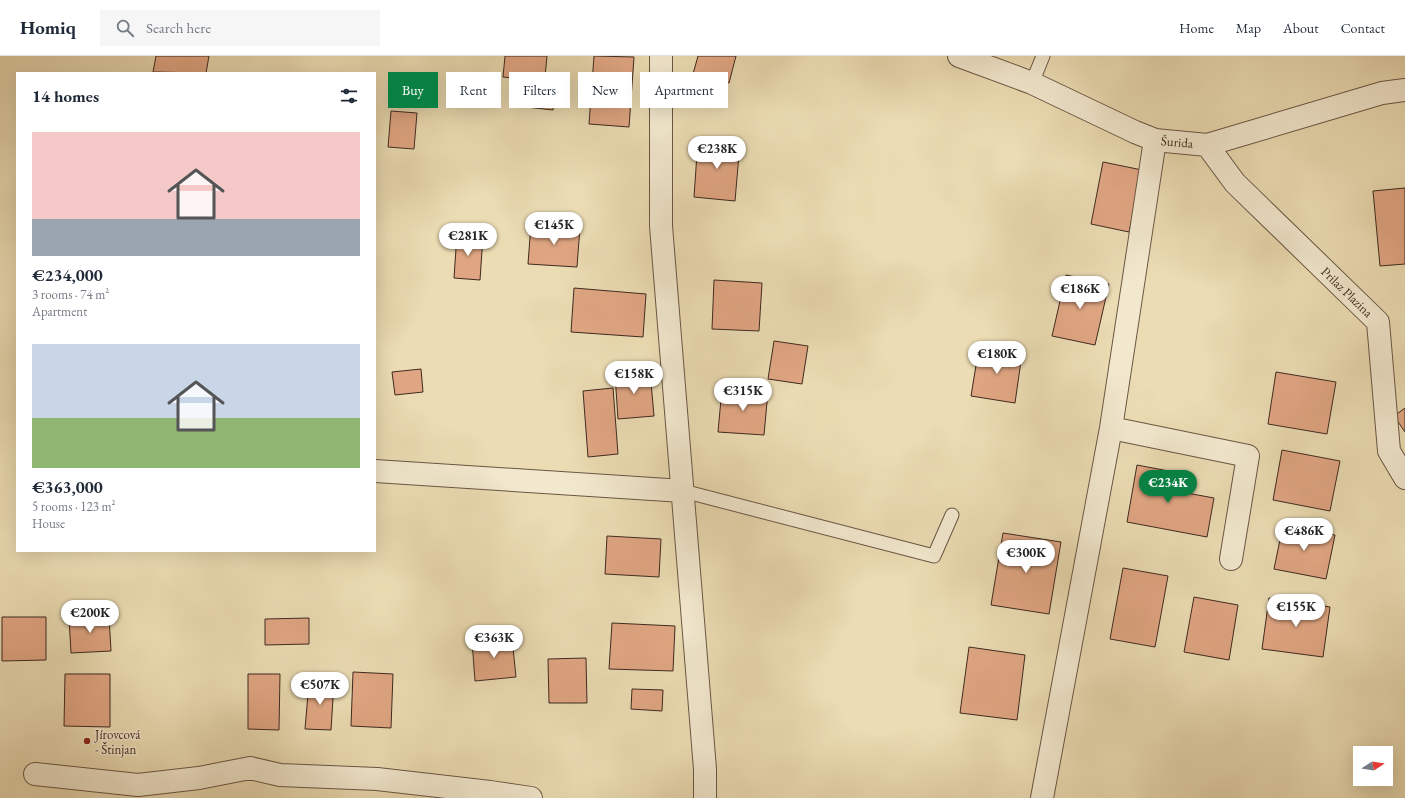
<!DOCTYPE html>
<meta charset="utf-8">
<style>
:root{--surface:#fff;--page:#f6f6f7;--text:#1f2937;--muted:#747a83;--line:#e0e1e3;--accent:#0b8043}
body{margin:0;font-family:"EB Garamond",serif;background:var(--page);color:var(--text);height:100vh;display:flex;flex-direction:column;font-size:15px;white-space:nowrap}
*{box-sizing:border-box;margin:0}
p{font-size:13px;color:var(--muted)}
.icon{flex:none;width:22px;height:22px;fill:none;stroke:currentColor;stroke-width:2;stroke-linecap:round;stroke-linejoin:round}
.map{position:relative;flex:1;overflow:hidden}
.sheet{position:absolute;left:16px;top:16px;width:360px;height:480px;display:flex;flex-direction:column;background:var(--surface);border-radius:0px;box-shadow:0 4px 16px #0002}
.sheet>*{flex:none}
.hud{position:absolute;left:388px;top:16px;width:380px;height:36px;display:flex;gap:8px}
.needle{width:26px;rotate:78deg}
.buttons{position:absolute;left:1353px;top:690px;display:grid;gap:8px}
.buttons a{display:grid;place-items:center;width:40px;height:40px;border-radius:0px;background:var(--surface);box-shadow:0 4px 16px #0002;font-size:20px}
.price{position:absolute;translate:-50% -34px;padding:0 9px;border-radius:14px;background:#fff;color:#222;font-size:13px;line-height:26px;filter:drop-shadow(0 1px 2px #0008)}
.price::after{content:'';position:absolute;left:50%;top:24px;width:12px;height:9px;margin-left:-6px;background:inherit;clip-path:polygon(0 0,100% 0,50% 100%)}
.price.selected{background:var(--accent);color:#fff}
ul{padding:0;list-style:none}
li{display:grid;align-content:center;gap:8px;height:212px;padding:0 16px}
li span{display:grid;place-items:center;height:124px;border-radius:0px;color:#555}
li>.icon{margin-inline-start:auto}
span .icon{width:72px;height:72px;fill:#fffc;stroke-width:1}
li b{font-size:17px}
h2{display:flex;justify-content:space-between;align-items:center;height:48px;padding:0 16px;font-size:17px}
.tag{padding:0 14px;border-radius:0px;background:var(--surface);box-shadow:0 4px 16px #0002;font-size:14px;line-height:36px}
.tag.selected{background:var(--accent);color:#fff}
header{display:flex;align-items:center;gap:24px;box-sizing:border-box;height:56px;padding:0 20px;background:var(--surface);border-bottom:1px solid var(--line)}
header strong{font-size:19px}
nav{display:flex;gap:22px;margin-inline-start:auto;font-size:14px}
.search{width:280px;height:36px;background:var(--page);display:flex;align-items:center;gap:10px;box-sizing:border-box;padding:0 14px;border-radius:0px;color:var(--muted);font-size:15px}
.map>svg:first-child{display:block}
.building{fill:#e0a683;stroke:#3f291f}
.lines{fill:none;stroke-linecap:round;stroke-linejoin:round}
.lane-casing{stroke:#6a5644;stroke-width:15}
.street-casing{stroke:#6a5644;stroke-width:24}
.lane{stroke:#f2e8ce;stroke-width:13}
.street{stroke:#f2e8ce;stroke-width:22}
.poi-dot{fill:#8f2418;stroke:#f2e8ce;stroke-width:1.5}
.labels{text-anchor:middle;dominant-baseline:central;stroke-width:3;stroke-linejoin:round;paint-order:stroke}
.street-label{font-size:13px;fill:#3f291f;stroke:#f2e8ce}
.poi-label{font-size:13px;fill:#3f291f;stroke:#f2e8ce;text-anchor:start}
</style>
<header>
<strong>Homiq</strong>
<div class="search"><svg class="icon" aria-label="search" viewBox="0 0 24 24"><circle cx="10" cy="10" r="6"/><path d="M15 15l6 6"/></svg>Search here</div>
<nav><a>Home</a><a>Map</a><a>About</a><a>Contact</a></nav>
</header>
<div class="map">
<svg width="1405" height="742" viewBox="0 0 1405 742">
<rect width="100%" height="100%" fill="#ebdcb3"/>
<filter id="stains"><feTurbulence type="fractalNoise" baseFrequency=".005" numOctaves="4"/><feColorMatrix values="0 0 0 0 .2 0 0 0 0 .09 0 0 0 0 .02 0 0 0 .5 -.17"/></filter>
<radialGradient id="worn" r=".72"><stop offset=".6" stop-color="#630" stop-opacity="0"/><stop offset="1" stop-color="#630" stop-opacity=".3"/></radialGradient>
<!-- building -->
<path class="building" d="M156,0H209L206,17L153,16Z
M505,0H547L545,21L557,22L553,54L526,51L529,24L503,21Z
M594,0L634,1L629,71L589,68Z
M698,0H736L729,27L693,18Z
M391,55L417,57L414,93L388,91Z
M698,83L740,87L735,145L694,141Z
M1103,106L1142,114L1129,176L1091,168Z
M1405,132V208L1380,210L1373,135Z
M531,168L580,171L577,211L528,208Z
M457,178L483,180L480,224L454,222Z
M1066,219L1109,228L1095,289L1052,280Z
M714,224L762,227L759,275L712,273Z
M574,232L646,238L643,281L571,276Z
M774,285L808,290L802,328L768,323Z
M979,291L1022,298L1015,347L971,340Z
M421,313L423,336L395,339L392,316Z
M650,315L654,360L618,363L615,318Z
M1276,316L1336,326L1327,378L1268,368Z
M613,332L618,398L588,401L583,335Z
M722,332L768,335L764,379L718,376Z
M1405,352V376L1394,360Z
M1282,394L1340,405L1330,455L1273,444Z
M1137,409L1179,417L1176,435L1214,442L1207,481L1127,466Z
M1283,469L1335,479L1326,523L1274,513Z
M1003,477L1061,486L1049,558L991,549Z
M607,480L661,483L659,521L605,518Z
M1123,512L1168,520L1155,591L1110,583Z
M1194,541L1238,549L1229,604L1184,596Z
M1269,542L1330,551L1323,601L1262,593Z
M109,560L111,595L71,597L69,562Z
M2,561H46V604L2,605Z
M309,562V588L265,589V563Z
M612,567L675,570L673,615L609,613Z
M512,582L516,621L475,625L472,585Z
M969,591L1025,599L1017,664L960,657Z
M586,602L587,647H549L548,603Z
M353,616L393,618L391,672L351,670Z
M65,618H110V671L64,670Z
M248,618H280L279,674L248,673Z
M309,626L334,627L331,674L305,673Z
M632,633L663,634L662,655L631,653Z"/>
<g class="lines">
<!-- lane casing -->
<g class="lane-casing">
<path id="lane" d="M1032,27L1043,0
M683,435L934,500L952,459"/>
</g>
<!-- street casing -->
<g class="street-casing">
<path id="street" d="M661,0V170L705,713V742
M959,0L1032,27L1135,76L1155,84L1207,89L1382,37L1405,34
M1207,89L1235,127L1378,266L1389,395L1405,422
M1111,372L1248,400L1231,503
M375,415L683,435
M35,718L138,729L199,722L250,712L280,719L377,723L490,736L531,742
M1042,742L1111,372L1155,84"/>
</g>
<!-- lane -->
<use href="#lane" class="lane"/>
<!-- street -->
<use href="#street" class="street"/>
</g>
<!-- markers -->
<circle class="poi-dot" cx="87" cy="685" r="4"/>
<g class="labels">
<!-- street labels -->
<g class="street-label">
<text transform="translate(1177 86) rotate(5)">Šurida</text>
<text transform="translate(1347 236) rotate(44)">Prilaz Plazina</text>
</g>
<!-- poi labels -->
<g class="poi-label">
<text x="95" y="678">Jírovcová<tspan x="95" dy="15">- Štinjan</tspan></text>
</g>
</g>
<rect width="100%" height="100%" filter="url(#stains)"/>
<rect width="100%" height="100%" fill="url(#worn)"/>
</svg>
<div class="buttons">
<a><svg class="needle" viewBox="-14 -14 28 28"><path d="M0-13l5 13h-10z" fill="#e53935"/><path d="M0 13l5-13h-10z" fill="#747a83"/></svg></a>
</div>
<b class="price" style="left:717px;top:114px">€238K</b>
<b class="price" style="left:554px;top:190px">€145K</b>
<b class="price" style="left:468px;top:201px">€281K</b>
<b class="price" style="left:1080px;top:254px">€186K</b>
<b class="price" style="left:997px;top:319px">€180K</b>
<b class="price" style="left:634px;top:339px">€158K</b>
<b class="price" style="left:743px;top:356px">€315K</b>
<b class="price selected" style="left:1168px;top:448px">€234K</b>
<b class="price" style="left:1304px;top:496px">€486K</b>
<b class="price" style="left:1026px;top:518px">€300K</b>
<b class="price" style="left:1296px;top:572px">€155K</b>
<b class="price" style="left:90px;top:578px">€200K</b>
<b class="price" style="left:494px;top:603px">€363K</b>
<b class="price" style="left:320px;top:650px">€507K</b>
<div class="hud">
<a class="tag selected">Buy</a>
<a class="tag">Rent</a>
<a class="tag">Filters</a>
<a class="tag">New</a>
<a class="tag">Apartment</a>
</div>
<section class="sheet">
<h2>14 homes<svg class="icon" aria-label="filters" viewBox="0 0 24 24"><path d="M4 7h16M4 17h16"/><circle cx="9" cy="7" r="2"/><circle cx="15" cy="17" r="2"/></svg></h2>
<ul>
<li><span style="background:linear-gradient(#f6c9c9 70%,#9aa5b1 0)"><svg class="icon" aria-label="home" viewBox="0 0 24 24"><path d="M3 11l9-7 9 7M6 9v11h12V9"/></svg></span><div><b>€234,000</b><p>3 rooms · 74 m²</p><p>Apartment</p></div></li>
<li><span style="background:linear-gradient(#c9d6e8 60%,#8fb573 0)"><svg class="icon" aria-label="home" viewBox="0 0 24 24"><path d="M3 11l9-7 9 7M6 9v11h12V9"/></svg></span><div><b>€363,000</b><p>5 rooms · 123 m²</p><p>House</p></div></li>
</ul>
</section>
</div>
